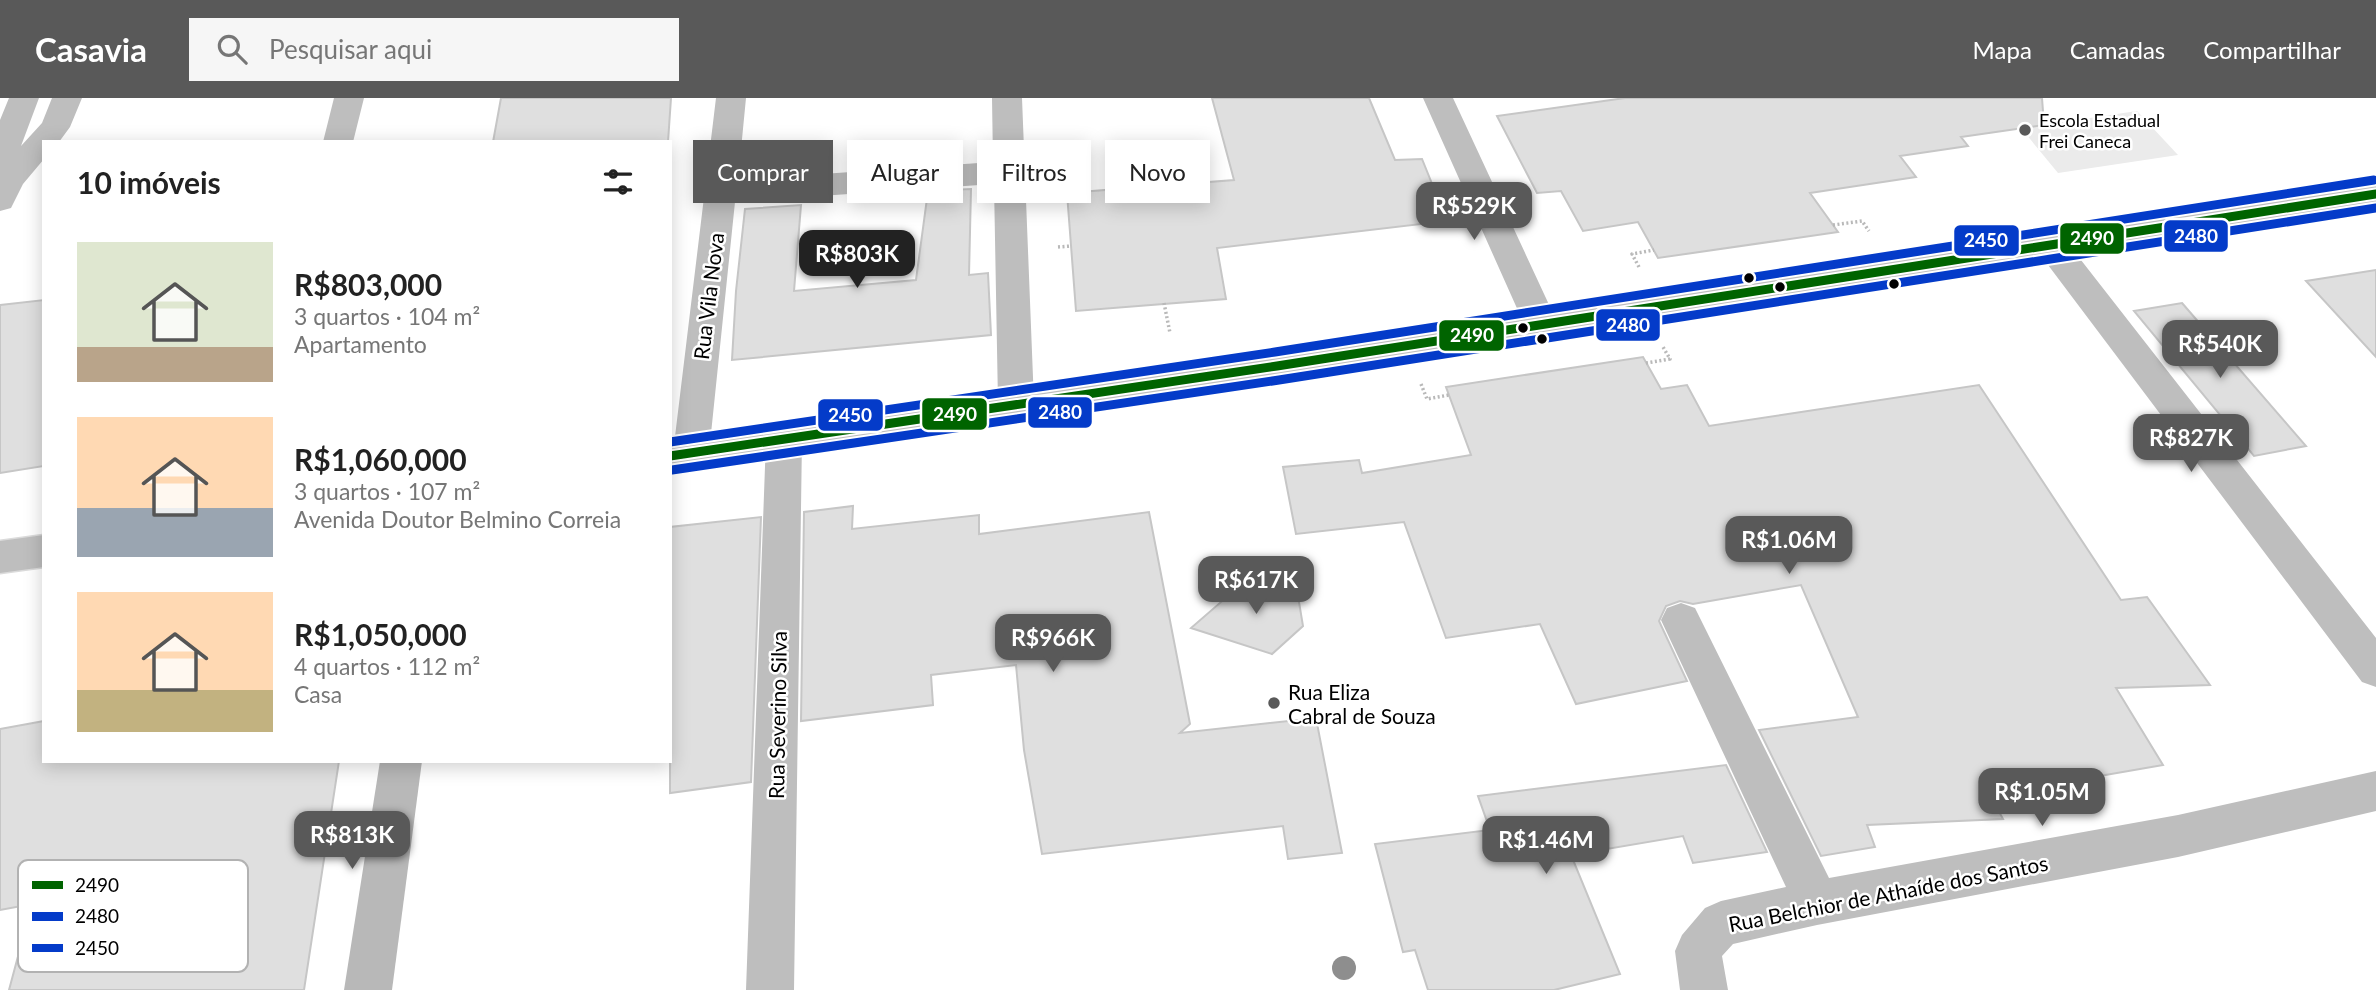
<!DOCTYPE html>
<html lang="pt">
<meta charset="utf-8">
<style>
:root{--surface:#fff;--page:#f6f6f6;--text:#222;--muted:#767676;--accent:#595959}
body{margin:0;font-family:Lato,sans-serif;background:var(--page);color:var(--text);height:100vh;display:flex;flex-direction:column;font-size:26px;white-space:nowrap}
*{box-sizing:border-box;margin:0}
p{font-size:23px;color:var(--muted)}
.icon{flex:none;width:38px;height:38px;fill:none;stroke:currentColor;stroke-width:2;stroke-linecap:round;stroke-linejoin:round}
.map{position:relative;flex:1;overflow:hidden}
.drawer{position:absolute;left:42px;top:42px;width:630px;height:623px;display:flex;flex-direction:column;background:var(--surface);border-radius:0px;box-shadow:0 4px 18px #0003}
.drawer>*{flex:none}
.hud{position:absolute;left:693px;top:42px;width:665px;height:63px;display:flex;gap:14px}
.price{position:absolute;translate:-50% -60px;padding:0 16px;border-radius:14px;background:var(--accent);color:#fff;font-size:23px;line-height:46px;filter:drop-shadow(0 2px 4px #0008)}
.price::after{content:'';position:absolute;left:50%;top:42px;width:21px;height:16px;margin-left:-10px;background:inherit;clip-path:polygon(0 0,100% 0,50% 100%)}
.price.current{background:#222;color:#fff}
ul{padding:0;list-style:none}
li{display:flex;align-items:center;gap:21px;height:175px;padding:0 35px}
li span{display:grid;place-items:center;flex:none;width:196px;height:140px;border-radius:0px;color:#555}
li>.icon{margin-inline-start:auto}
span .icon{width:84px;height:84px;fill:#fffc;stroke-width:1}
li b{font-size:30px}
h2{display:flex;justify-content:space-between;align-items:center;height:84px;padding:0 35px;font-size:30px}
.pill{padding:0 24px;border-radius:0px;background:var(--surface);box-shadow:0 4px 18px #0003;font-size:24px;line-height:63px}
.pill.current{background:var(--accent);color:#fff}
header{display:flex;align-items:center;gap:42px;box-sizing:border-box;height:98px;padding:0 35px;background:var(--accent);color:#fff}
header strong{font-size:33px}
nav{display:flex;gap:38px;margin-inline-start:auto;font-size:24px}
.search{width:490px;height:63px;background:var(--page);display:flex;align-items:center;gap:18px;box-sizing:border-box;padding:0 24px;border-radius:0px;color:var(--muted);font-size:26px}
.map>svg:first-child{display:block}
.green{fill:#ebebeb}
.building{fill:#dfdfdf;stroke:#c6c6c6;stroke-width:2}
.lines{fill:none;stroke-linecap:round;stroke-linejoin:round}
.primary-casing{stroke:#dbdbdb;stroke-width:3}
.path{stroke:#b9b9b9;stroke-width:3.5;stroke-dasharray:2 2.5;stroke-linecap:butt}
.street{fill:#bebebe;fill-rule:evenodd}
.secondary{fill:#b8b8b8;fill-rule:evenodd}
.primary{fill:#bebebe;fill-rule:evenodd}
.bus-1-casing{stroke:#fff;stroke-width:13}
.bus-2-casing{stroke:#fff;stroke-width:13}
.bus-3-casing{stroke:#fff;stroke-width:13}
.bus-1{stroke:#006400;stroke-width:9}
.bus-2{stroke:#043bc9;stroke-width:9}
.bus-3{stroke:#043bc9;stroke-width:9}
.tree{fill:#8e8e8e}
.poi-dot{fill:#595959;stroke:#fff;stroke-width:2.5}
.bus-dot{fill:#000;stroke:#fff;stroke-width:2.5}
.labels{text-anchor:middle;dominant-baseline:central;stroke-width:5;stroke-linejoin:round;paint-order:stroke}
.far-poi-label{font-size:18px;fill:#000;stroke:#fff;text-anchor:start}
.street-label{font-size:21px;fill:#000;stroke:#fff}
.poi-label{font-size:21px;fill:#000;stroke:#fff;text-anchor:start}
.key{fill:#fff;stroke:#b2b2b2;stroke-width:2}
.key-label{font-size:19px;fill:#000}
.line-badge{stroke:#fff;stroke-width:2.5}
.badge-label{font-size:19px;text-anchor:middle;font-weight:bold;fill:#fff}
</style>
<header>
<strong>Casavia</strong>
<div class="search"><svg class="icon" aria-label="search" viewBox="0 0 24 24"><circle cx="10" cy="10" r="6"/><path d="M15 15l6 6"/></svg>Pesquisar aqui</div>
<nav><a>Mapa</a><a>Camadas</a><a>Compartilhar</a></nav>
</header>
<div class="map">
<svg width="2376" height="892" viewBox="0 0 2376 892">
<rect width="100%" height="100%" fill="#fff"/>
<!-- green -->
<path class="green" d="M2137,13L2178,57L2058,75L2021,30Z"/>
<!-- building -->
<path class="building" d="M501,0H671L668,44H493Z
M1212,0H1369L1395,62L1422,61L1447,123L1217,150L1226,201L1076,213L1067,95L1234,82Z
M1625,0H2042L2044,27L1961,39L1968,48L1900,58L1916,79L1810,95L1838,134L1658,160L1638,124L1583,133L1561,93L1537,95L1497,18Z
M971,91L969,177L988,175L991,237L732,262L736,193L745,111L801,107L794,193L916,182L928,93Z
M2376,172V259L2306,183Z
M44,202V368L0,375V207Z
M2182,205L2306,348L2254,358L2134,213Z
M1643,259L1661,291L1687,287L1709,328L1979,287L2121,502L2147,499L2210,587L2116,590L2163,667L1990,697L2003,721L1867,727L1875,749L1821,758L1759,632L1858,619L1801,487L1693,506L1680,503L1666,508L1659,523L1687,583L1576,606L1540,526L1446,540L1404,424L1296,436L1283,369L1359,362L1362,375L1471,357L1446,289Z
M853,408L852,431L979,417V436L1149,414L1190,626L1180,635L1316,620L1342,755L1288,761L1283,728L1042,756L1024,652L1016,567L931,577L933,607L801,623L804,414Z
M761,419L751,684L670,695V429Z
M1251,478L1297,492L1303,528L1272,556L1191,530Z
M44,623V663H339L304,892H9L32,806L0,812V631Z
M1726,667L1767,754L1693,765L1683,738L1571,757L1620,876L1554,892H1428L1415,852L1403,854L1375,746L1490,732L1478,698Z"/>
<g class="lines">
<!-- primary casing -->
<g class="primary-casing">
<path id="primary" d="M2376,85V107L1277,281L670,373V343L1277,255Z
M44,437V469L0,475V443Z"/>
</g>
<!-- path -->
<path class="path" d="M1833,127L1862,123L1869,133
M1058,149L1071,148
M1639,169L1632,156L1654,152
M1164,205L1170,235
M1646,265L1670,261L1663,249
M1421,286L1427,301L1449,297"/>
<!-- street -->
<path class="street" d="M9,0H39L21,48L42,25L52,0H82L70,29L59,44H44V61L23,86L11,110L0,113V22Z
M334,0H364L353,44H323Z
M716,0H746L738,82L993,64L992,0H1022L1034,305L1029,315L1016,319L1003,315L998,305L994,86L735,104L709,355L704,365L691,370L678,365L673,355Z
M1423,0H1453L1558,226L1553,235L1541,239L1529,235L1524,226Z
M2051,135L2063,139L2376,540V589L2362,584L2039,155L2035,147L2039,139Z
M784,327L797,331L802,341L794,892H746L766,341L771,331Z
M1681,505L1695,510L1829,780L2178,717L2376,673V713L2178,759L1817,827L1733,846L1722,858L1728,892H1680L1675,853L1682,837L1705,810L1721,803L1786,789L1661,522L1667,510Z"/>
<!-- secondary -->
<path class="secondary" d="M380,663H422L392,892H344Z"/>
<!-- primary -->
<use href="#primary" class="primary"/>
<!-- bus-1 casing -->
<g class="bus-1-casing">
<path id="bus-1" d="M670,358L1277,268L2376,96"/>
</g>
<!-- bus-2 casing -->
<g class="bus-2-casing">
<path id="bus-2" d="M672,372L1279,282L2376,110"/>
</g>
<!-- bus-3 casing -->
<g class="bus-3-casing">
<path id="bus-3" d="M670,344L1275,254L2374,82"/>
</g>
<!-- bus-1 -->
<use href="#bus-1" class="bus-1"/>
<!-- bus-2 -->
<use href="#bus-2" class="bus-2"/>
<!-- bus-3 -->
<use href="#bus-3" class="bus-3"/>
</g>
<!-- trees -->
<circle class="tree" cx="1344" cy="870" r="12"/>
<!-- markers -->
<g class="poi-dot">
<circle cx="2025" cy="32" r="7"/>
<circle cx="1274" cy="605" r="7"/>
</g>
<g class="bus-dot">
<circle cx="1749" cy="180" r="6"/>
<circle cx="1894" cy="186" r="6"/>
<circle cx="1780" cy="189" r="6"/>
<circle cx="1523" cy="230" r="6"/>
<circle cx="1542" cy="241" r="6"/>
</g>
<g class="labels">
<!-- far-poi labels -->
<g class="far-poi-label">
<text x="2039" y="22">Escola Estadual<tspan x="2039" dy="21">Frei Caneca</tspan></text>
</g>
<!-- street labels -->
<g class="street-label">
<text transform="translate(708 198) rotate(-83)">Rua Vila Nova</text>
<text transform="translate(777 617) rotate(-89)">Rua Severino Silva</text>
<text transform="translate(1888 795) rotate(-11)">Rua Belchior de Athaíde dos Santos</text>
</g>
<!-- poi labels -->
<g class="poi-label">
<text x="1288" y="593">Rua Eliza<tspan x="1288" dy="24">Cabral de Souza</tspan></text>
</g>
</g>
<!-- legend -->
<rect x="18" y="762" width="230" height="112" rx="10" class="key"/>
<rect x="32" y="783" width="31" height="8" fill="#006400"/>
<rect x="32" y="814" width="31" height="9" fill="#043bc9"/>
<rect x="32" y="846" width="31" height="8" fill="#043bc9"/>
<g class="key-label">
<text x="75" y="794">2490</text>
<text x="75" y="825">2480</text>
<text x="75" y="857">2450</text>
</g>
<g class="line-badge">
<rect x="2163" y="121" width="66" height="34" rx="7" fill="#043bc9"/>
<rect x="2059" y="124" width="66" height="33" rx="7" fill="#006400"/>
<rect x="1953" y="126" width="67" height="33" rx="7" fill="#043bc9"/>
<rect x="1595" y="210" width="66" height="34" rx="7" fill="#043bc9"/>
<rect x="1438" y="221" width="67" height="33" rx="7" fill="#006400"/>
<rect x="1027" y="298" width="66" height="33" rx="7" fill="#043bc9"/>
<rect x="921" y="299" width="67" height="34" rx="7" fill="#006400"/>
<rect x="817" y="300" width="67" height="34" rx="7" fill="#043bc9"/>
</g>
<g class="badge-label">
<text x="2196" y="145">2480</text>
<text x="2092" y="147">2490</text>
<text x="1986" y="149">2450</text>
<text x="1628" y="234">2480</text>
<text x="1472" y="244">2490</text>
<text x="1060" y="321">2480</text>
<text x="955" y="323">2490</text>
<text x="850" y="324">2450</text>
</g>
</svg>
<b class="price" style="left:1474px;top:144px">R$529K</b>
<b class="price current" style="left:857px;top:192px">R$803K</b>
<b class="price" style="left:2220px;top:282px">R$540K</b>
<b class="price" style="left:2191px;top:376px">R$827K</b>
<b class="price" style="left:1789px;top:478px">R$1.06M</b>
<b class="price" style="left:1256px;top:518px">R$617K</b>
<b class="price" style="left:1053px;top:576px">R$966K</b>
<b class="price" style="left:2042px;top:730px">R$1.05M</b>
<b class="price" style="left:352px;top:773px">R$813K</b>
<b class="price" style="left:1546px;top:778px">R$1.46M</b>
<div class="hud">
<a class="pill current">Comprar</a>
<a class="pill">Alugar</a>
<a class="pill">Filtros</a>
<a class="pill">Novo</a>
</div>
<section class="drawer">
<h2>10 imóveis<svg class="icon" aria-label="filters" viewBox="0 0 24 24"><path d="M4 7h16M4 17h16"/><circle cx="9" cy="7" r="2"/><circle cx="15" cy="17" r="2"/></svg></h2>
<ul>
<li><span style="background:linear-gradient(#dfe7d0 75%,#b9a48a 0)"><svg class="icon" aria-label="home" viewBox="0 0 24 24"><path d="M3 11l9-7 9 7M6 9v11h12V9"/></svg></span><div><b>R$803,000</b><p>3 quartos · 104 m²</p><p>Apartamento</p></div></li>
<li><span style="background:linear-gradient(#ffd9b3 65%,#9aa5b1 0)"><svg class="icon" aria-label="home" viewBox="0 0 24 24"><path d="M3 11l9-7 9 7M6 9v11h12V9"/></svg></span><div><b>R$1,060,000</b><p>3 quartos · 107 m²</p><p>Avenida Doutor Belmino Correia</p></div></li>
<li><span style="background:linear-gradient(#ffd9b3 70%,#c2b280 0)"><svg class="icon" aria-label="home" viewBox="0 0 24 24"><path d="M3 11l9-7 9 7M6 9v11h12V9"/></svg></span><div><b>R$1,050,000</b><p>4 quartos · 112 m²</p><p>Casa</p></div></li>
</ul>
</section>
</div>
